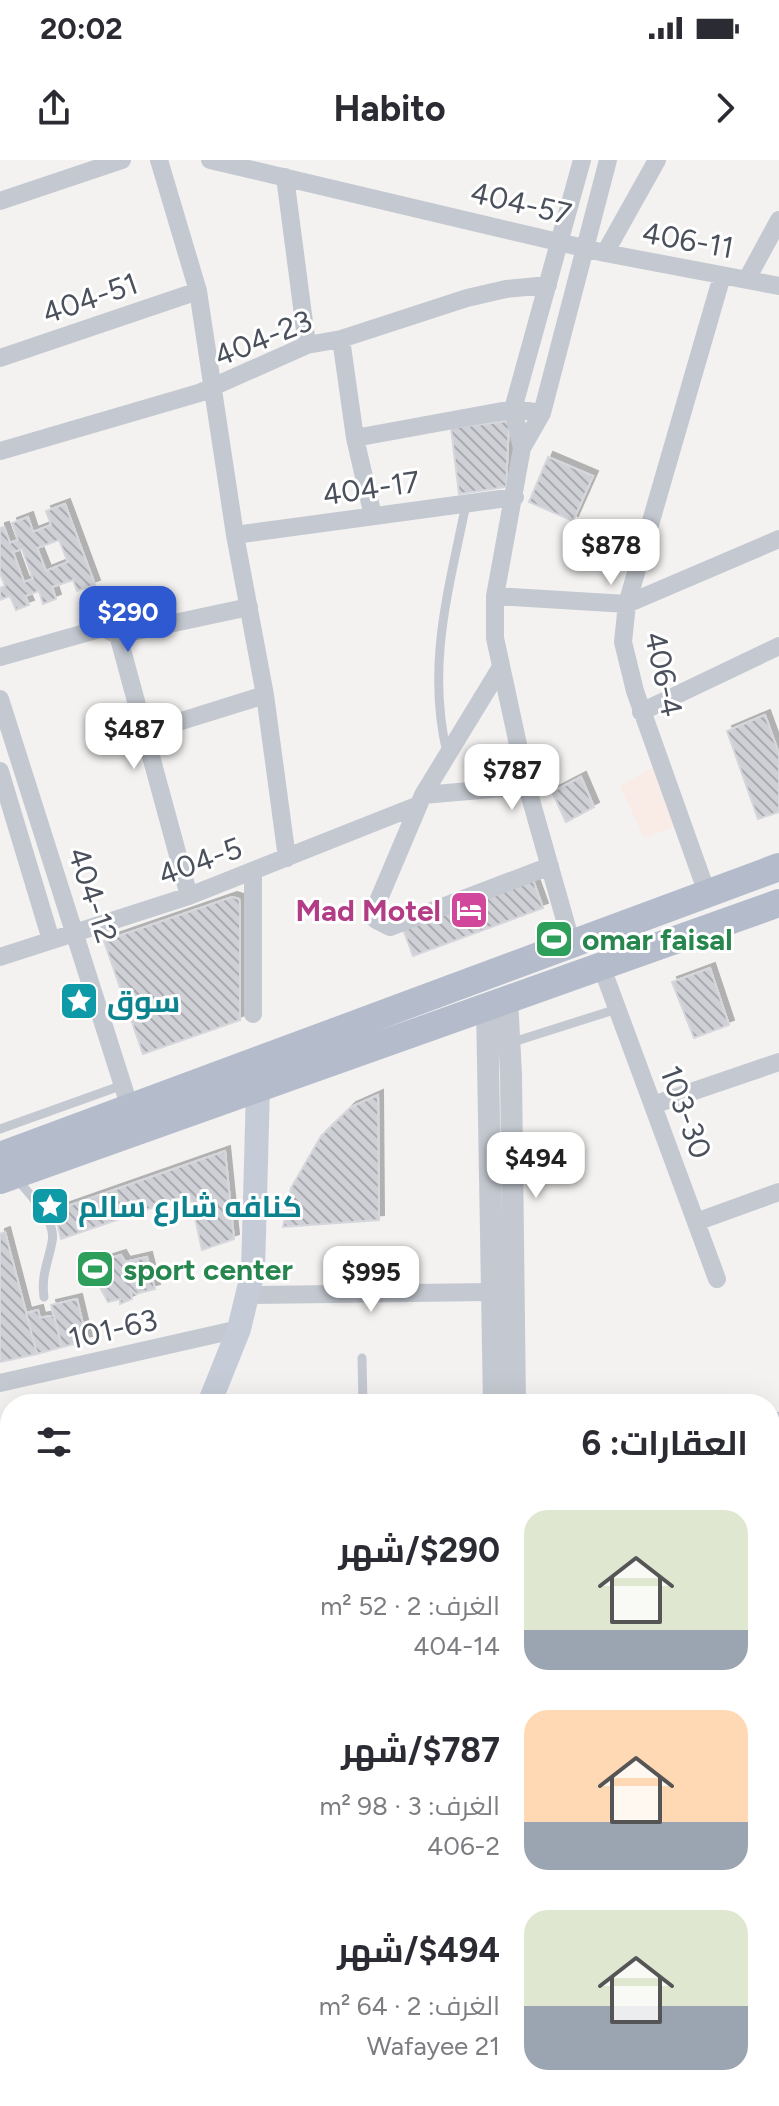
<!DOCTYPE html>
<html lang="ar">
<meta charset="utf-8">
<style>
:root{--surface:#fff;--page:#f7f7f7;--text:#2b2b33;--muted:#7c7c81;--accent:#2f59d0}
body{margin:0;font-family:Figtree,Cairo,sans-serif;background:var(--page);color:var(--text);direction:rtl;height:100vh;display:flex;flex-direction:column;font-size:30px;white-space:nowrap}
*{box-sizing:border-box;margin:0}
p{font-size:26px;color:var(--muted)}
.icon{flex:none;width:44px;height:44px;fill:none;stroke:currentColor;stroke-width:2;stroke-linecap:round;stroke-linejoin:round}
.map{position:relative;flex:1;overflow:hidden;direction:ltr}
.sheet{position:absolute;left:0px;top:1234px;width:780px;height:712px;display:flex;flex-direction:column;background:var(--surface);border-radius:32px 32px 0 0;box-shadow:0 8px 32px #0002;direction:rtl}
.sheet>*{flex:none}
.price{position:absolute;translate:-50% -68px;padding:0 18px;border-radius:16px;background:#fff;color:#222;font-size:26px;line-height:52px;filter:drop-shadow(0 2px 4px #0008)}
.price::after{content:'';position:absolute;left:50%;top:48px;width:24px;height:18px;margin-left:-12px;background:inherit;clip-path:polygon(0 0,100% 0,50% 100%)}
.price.current{background:var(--accent);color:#fff}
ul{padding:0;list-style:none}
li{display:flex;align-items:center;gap:24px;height:200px;padding:0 32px}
li span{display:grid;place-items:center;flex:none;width:224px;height:160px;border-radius:24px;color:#555}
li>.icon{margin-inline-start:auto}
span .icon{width:96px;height:96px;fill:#fffc;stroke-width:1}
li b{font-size:34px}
h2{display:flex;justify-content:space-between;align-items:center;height:96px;padding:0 32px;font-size:34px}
.status{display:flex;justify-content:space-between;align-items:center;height:56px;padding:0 40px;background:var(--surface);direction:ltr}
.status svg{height:22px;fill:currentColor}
header{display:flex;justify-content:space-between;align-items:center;height:104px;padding:0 32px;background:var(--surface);font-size:36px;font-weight:700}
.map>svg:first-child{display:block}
.medical{fill:#f9ebe6}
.building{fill:url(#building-back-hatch);stroke:#d6d7dc;stroke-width:2;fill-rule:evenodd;filter:url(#shadow)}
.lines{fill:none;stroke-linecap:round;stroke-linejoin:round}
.service{stroke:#c4c9d1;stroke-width:9}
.minor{stroke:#c4c9d1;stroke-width:18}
.tertiary{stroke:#c4c9d1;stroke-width:22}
.secondary{stroke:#c6ccd7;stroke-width:24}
.primary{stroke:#b4bccc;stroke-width:28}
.labels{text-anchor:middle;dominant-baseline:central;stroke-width:6;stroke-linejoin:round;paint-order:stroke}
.street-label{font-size:30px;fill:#4b515c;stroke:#fff}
.hotel-label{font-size:30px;font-weight:bold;fill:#b23c85;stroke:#fff;text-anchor:end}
.leisure-label{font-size:30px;font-weight:bold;fill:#27864d;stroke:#fff;text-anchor:start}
.culture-label{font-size:30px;font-weight:bold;fill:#0d838f;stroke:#fff;text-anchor:start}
</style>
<div class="status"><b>20:02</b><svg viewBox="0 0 49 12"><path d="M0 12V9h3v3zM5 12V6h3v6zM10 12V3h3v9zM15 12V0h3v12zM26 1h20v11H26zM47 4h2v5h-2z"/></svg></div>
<header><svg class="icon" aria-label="forward" viewBox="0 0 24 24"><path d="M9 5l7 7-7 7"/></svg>Habito<svg class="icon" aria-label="share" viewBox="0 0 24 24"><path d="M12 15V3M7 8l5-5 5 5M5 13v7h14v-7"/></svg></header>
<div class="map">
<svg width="779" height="1946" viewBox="0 0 779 1946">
<defs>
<pattern id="building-back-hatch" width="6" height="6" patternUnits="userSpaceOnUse" patternTransform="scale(2)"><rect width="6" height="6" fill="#cfd0d5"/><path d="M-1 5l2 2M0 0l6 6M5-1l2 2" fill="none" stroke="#aaabb0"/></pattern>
<filter id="shadow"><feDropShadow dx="5" dy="-5" stdDeviation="0" flood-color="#0004"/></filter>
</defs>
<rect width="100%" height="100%" fill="#f3f2f1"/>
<!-- medical -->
<path class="medical" d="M657,605L679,665L644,678L620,626Z"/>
<!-- building -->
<path class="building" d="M509,261L506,327L459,334L451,268Z
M548,297L593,316L573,361L529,342Z
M65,344L95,425L77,431L73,420L52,427L56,439L43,444L39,431L25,436L29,445L16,450L10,436L0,440V428L5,426L0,413V368L4,367L10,383L18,380L12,363L28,357L33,372L51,365L46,351ZM59,380L68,402L46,411L37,388ZM22,389L33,419L24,422L13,392Z
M765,555L779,594V652L758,659L727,571Z
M581,617L594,647L566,662L552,632Z
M533,720L543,748L413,796L403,769Z
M232,737L239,739L240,744V860L143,894L104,781Z
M710,808L729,865L694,878L672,822Z
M378,935L379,1060L283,1067L291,1028L321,976L351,947Z
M225,991L234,1079L202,1090L190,1035L61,1079L54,1051Z
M5,1072L37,1194L0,1202V1074Z
M121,1095L125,1102L147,1097L155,1129L136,1134L130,1128L132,1139L120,1144V1139L108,1142L101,1129L108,1127L102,1101Z
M98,1096L105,1124L96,1125L85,1099Z
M77,1139L87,1181L62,1187L51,1145Z
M38,1150L40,1158L54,1155L62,1187L37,1194L26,1153Z"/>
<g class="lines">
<!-- service -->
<path class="service" d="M447,593C426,505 449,429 466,344
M510,883L617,849
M0,969L123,925
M16,1018C29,1034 57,1060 52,1082C48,1103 41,1115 44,1137
M362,1198L363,1244"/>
<!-- minor -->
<path class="minor" d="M159,0L198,131L235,375L265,535L287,698
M210,0L605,93L779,126
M285,17L307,185
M0,41L122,0
M605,93L657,0
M747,119L779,60
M341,179L355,278L373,356
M0,198L198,131
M355,278L513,249L542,253
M522,288L542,253L608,0
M0,291L199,233L307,185L341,179L467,138L506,129L548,125
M235,375L515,337
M495,436L627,444L779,379
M118,475L189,736
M0,497L103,468L118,475L249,447
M0,539L130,948
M641,552L779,486
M146,572L265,535
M0,611L51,780
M527,626L423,635L373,753L376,760L390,767L550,706
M423,635L501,507
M253,712V854
M707,733L635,531L623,482L627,444L722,116
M572,785L527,626L495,478V436L522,288L513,249L582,0
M0,797L189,736L416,646
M601,805L717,1119
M653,945L779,902
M696,1062L779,1032
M249,1135L491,1132
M0,1223L239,1169
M770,1261H779
M0,1332L10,1330
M770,1385L779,1386
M0,1454L10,1452
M770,1505H779
M0,1558L10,1556
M770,1626H779
M0,1655L10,1652
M770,1755H779
M770,1878L779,1879"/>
<!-- tertiary -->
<path class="tertiary" d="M507,838L511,914L515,1244
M487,845L494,1244
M489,1946V1936
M513,1946L514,1936"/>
<!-- secondary -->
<path class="secondary" d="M209,1244L239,1169L253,1111L258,928
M0,1780L10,1756
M0,1834L7,1866L6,1946"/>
<!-- primary -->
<path class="primary" d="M0,996L779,707
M0,1020L779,743"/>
</g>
<!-- icons -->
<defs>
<g id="hotel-square" transform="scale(2)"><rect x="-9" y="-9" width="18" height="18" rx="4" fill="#d1479c" stroke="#fff"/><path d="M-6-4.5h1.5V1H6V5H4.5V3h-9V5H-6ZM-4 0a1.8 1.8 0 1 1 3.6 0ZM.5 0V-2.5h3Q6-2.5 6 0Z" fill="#fff"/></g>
<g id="stadium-square" transform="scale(2)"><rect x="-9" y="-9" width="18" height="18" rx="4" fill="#2e9e5b" stroke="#fff"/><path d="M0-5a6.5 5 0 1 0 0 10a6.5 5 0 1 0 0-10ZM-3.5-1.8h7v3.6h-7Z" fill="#fff"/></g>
<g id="sight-square" transform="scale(2)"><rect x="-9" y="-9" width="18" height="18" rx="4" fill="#0f9aa8" stroke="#fff"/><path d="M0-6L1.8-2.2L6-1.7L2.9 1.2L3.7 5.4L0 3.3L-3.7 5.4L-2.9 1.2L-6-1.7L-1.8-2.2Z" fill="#fff"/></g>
</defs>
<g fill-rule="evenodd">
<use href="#hotel-square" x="469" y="750"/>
<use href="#stadium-square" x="554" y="779"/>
<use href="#sight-square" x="79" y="841"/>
<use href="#sight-square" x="50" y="1046"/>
<use href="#stadium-square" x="95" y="1109"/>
</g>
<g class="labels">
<!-- street labels -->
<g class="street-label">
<text transform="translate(521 43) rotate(13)">404-57</text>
<text transform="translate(688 80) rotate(10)">406-11</text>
<text transform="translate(90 138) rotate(-19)">404-51</text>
<text transform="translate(263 178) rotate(-22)">404-23</text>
<text transform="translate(371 328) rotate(-8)">404-17</text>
<text transform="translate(664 514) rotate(78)">406-4</text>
<text transform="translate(200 701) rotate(-20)">404-5</text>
<text transform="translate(93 735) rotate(72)">404-12</text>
<text transform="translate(686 952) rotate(70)">103-30</text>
<text transform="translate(113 1169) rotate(-13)">101-63</text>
</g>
<!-- hotel labels -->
<g class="hotel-label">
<text x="441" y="750">Mad Motel</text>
</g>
<!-- leisure labels -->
<g class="leisure-label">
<text x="582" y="779">omar faisal</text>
<text x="123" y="1109">sport center</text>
</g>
<!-- culture labels -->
<g class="culture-label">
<text x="107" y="841">سوق</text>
<text x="78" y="1046">كنافه شارع سالم</text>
</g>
</g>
</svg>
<b class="price" style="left:611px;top:427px">$878</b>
<b class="price current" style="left:128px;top:494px">$290</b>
<b class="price" style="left:134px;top:611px">$487</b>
<b class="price" style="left:512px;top:652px">$787</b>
<b class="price" style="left:536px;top:1040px">$494</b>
<b class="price" style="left:371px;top:1154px">$995</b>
<section class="sheet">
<h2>العقارات: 6<svg class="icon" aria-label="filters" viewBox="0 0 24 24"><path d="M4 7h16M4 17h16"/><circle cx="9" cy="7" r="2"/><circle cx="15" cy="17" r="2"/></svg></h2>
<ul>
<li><span style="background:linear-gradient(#dfe7d0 75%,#9aa5b1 0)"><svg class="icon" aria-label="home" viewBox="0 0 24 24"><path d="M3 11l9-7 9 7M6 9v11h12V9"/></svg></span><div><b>$290/شهر</b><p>الغرف: 2 · 52 m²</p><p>404-14</p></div></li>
<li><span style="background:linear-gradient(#ffd9b3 70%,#9aa5b1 0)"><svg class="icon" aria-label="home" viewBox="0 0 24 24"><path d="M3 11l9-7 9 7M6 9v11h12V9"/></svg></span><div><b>$787/شهر</b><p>الغرف: 3 · 98 m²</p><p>406-2</p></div></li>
<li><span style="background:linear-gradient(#dfe7d0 60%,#9aa5b1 0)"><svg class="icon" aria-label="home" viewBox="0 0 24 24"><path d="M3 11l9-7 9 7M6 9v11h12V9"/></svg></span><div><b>$494/شهر</b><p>الغرف: 2 · 64 m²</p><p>Wafayee 21</p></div></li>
</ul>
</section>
</div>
